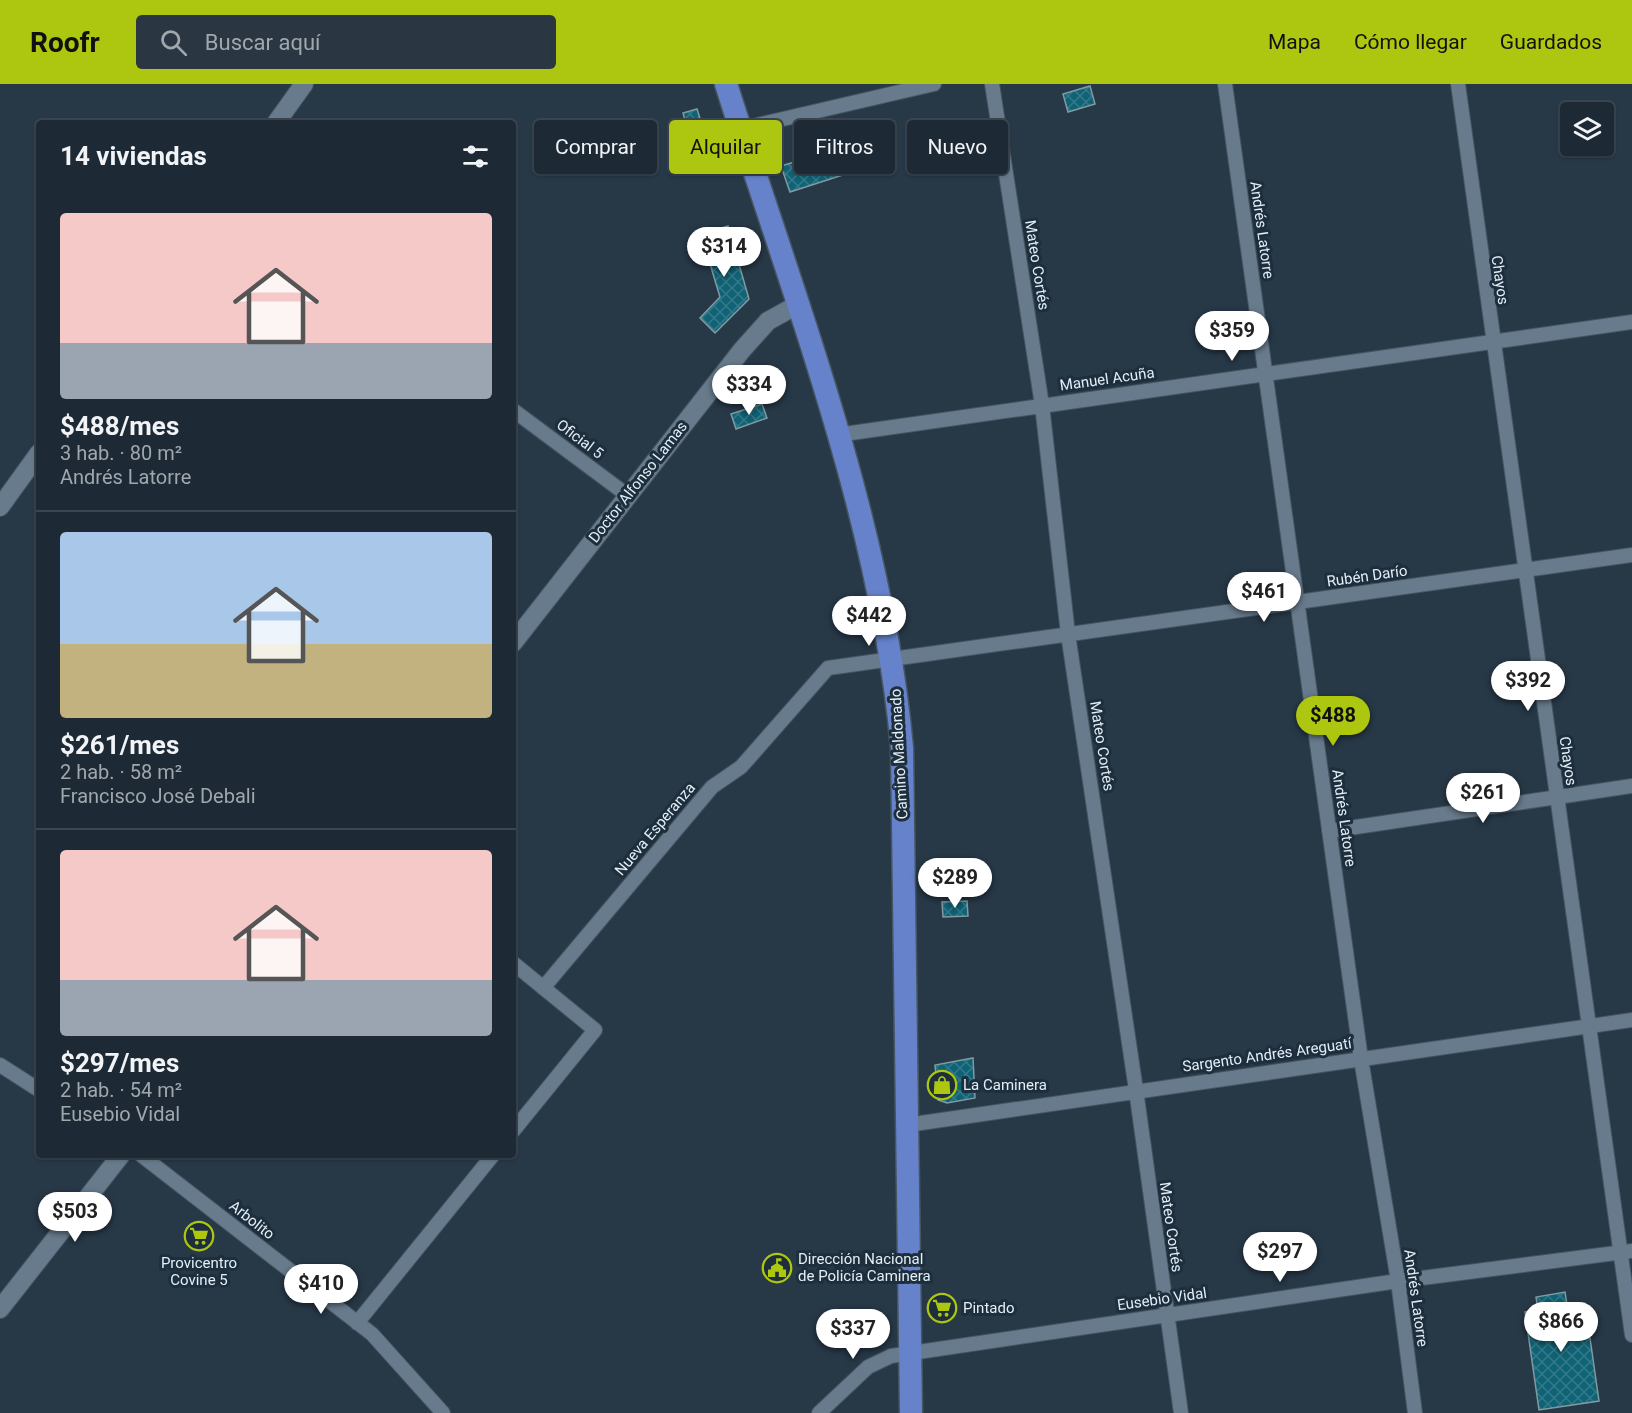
<!DOCTYPE html>
<html lang="es">
<meta charset="utf-8">
<style>
:root{--surface:#1d2a35;--page:#2a3641;--text:#f1f3f6;--muted:#a0a7ad;--line:#3b4650;--accent:#adc610}
body{margin:0;font-family:Roboto,sans-serif;background:var(--page);color:var(--text);height:100vh;display:flex;flex-direction:column;font-size:22px;white-space:nowrap}
*{box-sizing:border-box;margin:0}
p{font-size:20px;color:var(--muted)}
.icon{flex:none;width:33px;height:33px;fill:none;stroke:currentColor;stroke-width:2;stroke-linecap:round;stroke-linejoin:round}
.map{position:relative;flex:1;overflow:hidden}
.sheet{position:absolute;left:36px;top:36px;width:480px;height:1038px;display:flex;flex-direction:column;background:var(--surface);border-radius:6px;box-shadow:0 2px 4px #0004,0 0 0 2px var(--line)}
.sheet>*{flex:none}
.guide{position:absolute;left:534px;top:36px;width:570px;height:54px;display:flex;gap:12px}
.controls{position:absolute;left:1560px;top:18px;display:grid;gap:12px}
.controls a{display:grid;place-items:center;width:54px;height:54px;border-radius:6px;background:var(--surface);box-shadow:0 2px 4px #0004,0 0 0 2px var(--line);font-size:30px}
.price{position:absolute;translate:-50% -51px;padding:0 14px;border-radius:21px;background:#fff;color:#222;font-size:20px;line-height:39px;filter:drop-shadow(0 2px 3px #0008)}
.price::after{content:'';position:absolute;left:50%;top:36px;width:18px;height:14px;margin-left:-9px;background:inherit;clip-path:polygon(0 0,100% 0,50% 100%)}
.price.on{background:var(--accent);color:#111}
ul{padding:0;list-style:none}
li{display:grid;align-content:center;gap:12px;height:318px;padding:0 24px}
li+li{border-top:2px solid var(--line)}
li span{display:grid;place-items:center;height:186px;border-radius:6px;color:#555}
li>.icon{margin-inline-start:auto}
span .icon{width:108px;height:108px;fill:#fffc;stroke-width:1}
li b{font-size:26px}
h2{display:flex;justify-content:space-between;align-items:center;height:72px;padding:0 24px;font-size:26px}
.chip{padding:0 21px;border-radius:6px;background:var(--surface);box-shadow:0 2px 4px #0004,0 0 0 2px var(--line);font-size:21px;line-height:54px}
.chip.on{background:var(--accent);color:#111}
header{display:flex;align-items:center;gap:36px;box-sizing:border-box;height:84px;padding:0 30px;background:var(--accent);color:#111}
header strong{font-size:28px}
nav{display:flex;gap:33px;margin-inline-start:auto;font-size:21px}
.search{width:420px;height:54px;background:var(--page);display:flex;align-items:center;gap:15px;box-sizing:border-box;padding:0 21px;border-radius:6px;color:var(--muted);font-size:22px}
.map>svg:first-child{display:block}
.building{fill:url(#building-cross-hatch);stroke:#7f9ba4;stroke-width:1.5}
.lines{fill:none;stroke-linecap:round;stroke-linejoin:round}
.minor-casing{stroke:#465562;stroke-width:16}
.tertiary-casing{stroke:#465562;stroke-width:20}
.primary-casing{stroke:#465562;stroke-width:25}
.minor{stroke:#687b8c;stroke-width:14}
.tertiary{stroke:#687b8c;stroke-width:18}
.primary{stroke:#6682cb;stroke-width:22}
.labels{text-anchor:middle;dominant-baseline:central;stroke-width:6;stroke-linejoin:round;paint-order:stroke}
.street-label{font-size:15px;fill:#e3eef7;stroke:#1d2e3c}
.poi-label{font-size:15px;fill:#e3eef7;stroke:#1d2e3c;text-anchor:start}
</style>
<header>
<strong>Roofr</strong>
<div class="search"><svg class="icon" aria-label="search" viewBox="0 0 24 24"><circle cx="10" cy="10" r="6"/><path d="M15 15l6 6"/></svg>Buscar aquí</div>
<nav><a>Mapa</a><a>Cómo llegar</a><a>Guardados</a></nav>
</header>
<div class="map">
<svg width="1632" height="1329" viewBox="0 0 1632 1329">
<defs>
<pattern id="building-cross-hatch" width="8" height="8" patternUnits="userSpaceOnUse" patternTransform="scale(1.5)"><rect width="8" height="8" fill="#106275"/><path d="M0 0l8 8M0 8l8-8" fill="none" stroke="#337989"/></pattern>
</defs>
<rect width="100%" height="100%" fill="#273847"/>
<!-- building -->
<path class="building" d="M1090,2L1095,20L1068,28L1063,10Z
M697,25L704,47L689,51L683,29Z
M841,64L849,89L790,108L781,82Z
M728,142L749,215L715,249L700,234L720,213L701,150Z
M762,320L767,334L736,345L731,330Z
M967,817L968,832L943,833L942,818Z
M973,974L975,1014L947,1019L938,1016L935,981Z
M1565,1208L1567,1221L1585,1219L1599,1317L1539,1326L1525,1228L1538,1226L1536,1213Z"/>
<g class="lines">
<!-- minor casing -->
<g class="minor-casing">
<path id="minor" d="M992,0L1042,321L1068,550L1136,1006L1181,1329
M1225,0L1361,975L1398,1197L1415,1329
M1458,0L1632,1251
M740,45L934,0
M513,326L627,411
M837,351L1632,238
M1329,747L1632,702
M513,879L595,946L513,1047
M543,904L712,703L741,683L828,584L1632,471
M0,981L39,1006
M907,1041L1632,936
M141,1071L372,1250L443,1329
M357,1239L493,1071
M819,1329L868,1283L891,1272L1398,1197L1632,1167"/>
</g>
<!-- tertiary casing -->
<g class="tertiary-casing">
<path id="tertiary" d="M276,39L304,0
M0,423L39,369
M513,559L742,266L768,237L797,221
M0,1225L121,1071"/>
</g>
<!-- primary casing -->
<g class="primary-casing">
<path id="primary" d="M726,0C795,218 881,435 902,664L911,1329"/>
</g>
<!-- minor -->
<use href="#minor" class="minor"/>
<!-- tertiary -->
<use href="#tertiary" class="tertiary"/>
<!-- primary -->
<use href="#primary" class="primary"/>
</g>
<!-- icons -->
<defs>
<g id="shop-ring" transform="scale(1.5)"><circle r="9.5" fill="#1d2e3c" stroke="#adc610" stroke-width="1.5"/><path d="M-5-2.5h2.3a2.7 3.5 0 0 1 5.4 0H5L5.5 6h-11ZM-1.5-2.5h3a1.5 2.3 0 0 0-3 0Z" fill="#adc610"/></g>
<g id="supermarket-ring" transform="scale(1.5)"><circle r="9.5" fill="#1d2e3c" stroke="#adc610" stroke-width="1.5"/><path d="M-6-5.5h2.5l.6 2H6L4.5 2H-2.5L-4.4-4H-6ZM-1.5 3.2a1.3 1.3 0 1 0 .1 0ZM3 3.2a1.3 1.3 0 1 0 .1 0Z" fill="#adc610"/></g>
<g id="civic-ring" transform="scale(1.5)"><circle r="9.5" fill="#1d2e3c" stroke="#adc610" stroke-width="1.5"/><path d="M-.6-6.5H3V-4.5H.6V-3L4-1V1h2V6H-6V1h2V-1L-.6-3ZM-1.2 2.5V6h2.4V2.5Z" fill="#adc610"/></g>
</defs>
<g fill-rule="evenodd">
<use href="#shop-ring" x="942" y="1001"/>
<use href="#supermarket-ring" x="199" y="1152"/>
<use href="#civic-ring" x="777" y="1184"/>
<use href="#supermarket-ring" x="942" y="1224"/>
</g>
<g class="labels">
<!-- street labels -->
<g class="street-label">
<text transform="translate(1262 146) rotate(82)">Andrés Latorre</text>
<text transform="translate(1037 181) rotate(81)">Mateo Cortés</text>
<text transform="translate(1500 196) rotate(82)">Chayos</text>
<text transform="translate(1107 295) rotate(-8)">Manuel Acuña</text>
<text transform="translate(580 355) rotate(37)">Oficial 5</text>
<text transform="translate(638 398) rotate(-52)">Doctor Alfonso Lamas</text>
<text transform="translate(1367 492) rotate(-8)">Rubén Darío</text>
<text transform="translate(1102 662) rotate(81)">Mateo Cortés</text>
<text transform="translate(899 670) rotate(-93)">Camino Maldonado</text>
<text transform="translate(1568 677) rotate(82)">Chayos</text>
<text transform="translate(1344 734) rotate(82)">Andrés Latorre</text>
<text transform="translate(655 745) rotate(-50)">Nueva Esperanza</text>
<text transform="translate(1267 971) rotate(-8)">Sargento Andrés Areguatí</text>
<text transform="translate(252 1136) rotate(38)">Arbolito</text>
<text transform="translate(1171 1143) rotate(82)">Mateo Cortés</text>
<text transform="translate(1416 1214) rotate(82)">Andrés Latorre</text>
<text transform="translate(1162 1215) rotate(-8)">Eusebio Vidal</text>
</g>
<!-- poi labels -->
<g class="poi-label">
<text x="963" y="1001">La Caminera</text>
<text x="798" y="1175">Dirección Nacional<tspan x="798" dy="17">de Policía Caminera</tspan></text>
<text x="199" y="1179" text-anchor="middle">Provicentro<tspan x="199" dy="17">Covine 5</tspan></text>
<text x="963" y="1224">Pintado</text>
</g>
</g>
</svg>
<div class="controls">
<a><svg class="icon" aria-label="layers" viewBox="0 0 24 24"><path d="M12 4l9 5-9 5-9-5zM3 14l9 5 9-5"/></svg></a>
</div>
<b class="price" style="left:724px;top:194px">$314</b>
<b class="price" style="left:1232px;top:278px">$359</b>
<b class="price" style="left:749px;top:332px">$334</b>
<b class="price" style="left:1264px;top:539px">$461</b>
<b class="price" style="left:869px;top:563px">$442</b>
<b class="price" style="left:1528px;top:628px">$392</b>
<b class="price on" style="left:1333px;top:663px">$488</b>
<b class="price" style="left:1483px;top:740px">$261</b>
<b class="price" style="left:955px;top:825px">$289</b>
<b class="price" style="left:75px;top:1159px">$503</b>
<b class="price" style="left:1280px;top:1199px">$297</b>
<b class="price" style="left:321px;top:1231px">$410</b>
<b class="price" style="left:1561px;top:1269px">$866</b>
<b class="price" style="left:853px;top:1276px">$337</b>
<div class="guide">
<a class="chip">Comprar</a>
<a class="chip on">Alquilar</a>
<a class="chip">Filtros</a>
<a class="chip">Nuevo</a>
</div>
<section class="sheet">
<h2>14 viviendas<svg class="icon" aria-label="filters" viewBox="0 0 24 24"><path d="M4 7h16M4 17h16"/><circle cx="9" cy="7" r="2"/><circle cx="15" cy="17" r="2"/></svg></h2>
<ul>
<li><span style="background:linear-gradient(#f6c9c9 70%,#9aa5b1 0)"><svg class="icon" aria-label="home" viewBox="0 0 24 24"><path d="M3 11l9-7 9 7M6 9v11h12V9"/></svg></span><div><b>$488/mes</b><p>3 hab. · 80 m²</p><p>Andrés Latorre</p></div></li>
<li><span style="background:linear-gradient(#a9c7e8 60%,#c2b280 0)"><svg class="icon" aria-label="home" viewBox="0 0 24 24"><path d="M3 11l9-7 9 7M6 9v11h12V9"/></svg></span><div><b>$261/mes</b><p>2 hab. · 58 m²</p><p>Francisco José Debali</p></div></li>
<li><span style="background:linear-gradient(#f6c9c9 70%,#9aa5b1 0)"><svg class="icon" aria-label="home" viewBox="0 0 24 24"><path d="M3 11l9-7 9 7M6 9v11h12V9"/></svg></span><div><b>$297/mes</b><p>2 hab. · 54 m²</p><p>Eusebio Vidal</p></div></li>
</ul>
</section>
</div>
